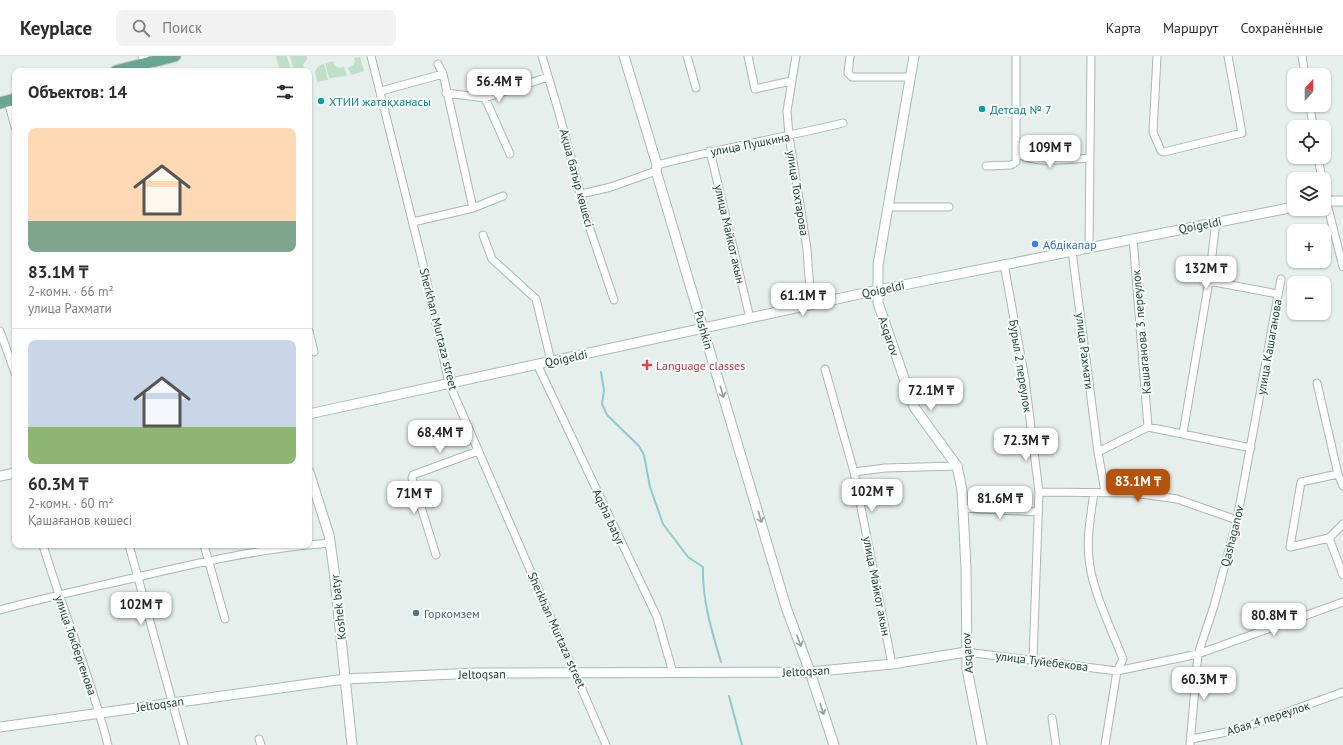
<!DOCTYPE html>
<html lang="ru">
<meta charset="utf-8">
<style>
:root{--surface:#fff;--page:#f2f2f3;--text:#2b2b33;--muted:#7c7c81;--line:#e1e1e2;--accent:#b45309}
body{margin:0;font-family:"PT Sans",sans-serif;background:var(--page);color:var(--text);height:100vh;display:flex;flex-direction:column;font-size:15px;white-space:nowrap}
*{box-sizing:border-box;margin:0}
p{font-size:13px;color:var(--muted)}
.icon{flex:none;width:22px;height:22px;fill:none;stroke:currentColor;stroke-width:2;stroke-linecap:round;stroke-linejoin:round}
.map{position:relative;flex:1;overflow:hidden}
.drawer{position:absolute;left:12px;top:12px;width:300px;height:480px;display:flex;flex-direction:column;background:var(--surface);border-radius:8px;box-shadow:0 1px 3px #0004}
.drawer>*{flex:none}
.needle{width:26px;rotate:21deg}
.tools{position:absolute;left:1287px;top:12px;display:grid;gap:8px}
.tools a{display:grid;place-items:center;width:44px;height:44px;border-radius:8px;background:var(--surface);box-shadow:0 1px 3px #0004;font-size:20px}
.price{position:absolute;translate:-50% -34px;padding:0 9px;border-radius:8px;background:#fff;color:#222;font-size:13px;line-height:26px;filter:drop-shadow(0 1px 2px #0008)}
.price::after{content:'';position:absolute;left:50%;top:24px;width:12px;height:9px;margin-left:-6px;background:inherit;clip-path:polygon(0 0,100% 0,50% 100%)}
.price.current{background:var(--accent);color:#fff}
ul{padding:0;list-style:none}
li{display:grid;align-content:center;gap:8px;height:212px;padding:0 16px}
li+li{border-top:1px solid var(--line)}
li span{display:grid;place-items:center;height:124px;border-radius:8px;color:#555}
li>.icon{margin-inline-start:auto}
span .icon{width:72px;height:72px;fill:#fffc;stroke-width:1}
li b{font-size:17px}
h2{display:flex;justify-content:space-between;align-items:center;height:48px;padding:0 16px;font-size:17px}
header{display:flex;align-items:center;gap:24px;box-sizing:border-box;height:56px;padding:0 20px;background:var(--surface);border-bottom:1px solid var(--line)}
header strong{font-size:19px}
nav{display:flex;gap:22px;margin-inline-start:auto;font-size:14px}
.search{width:280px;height:36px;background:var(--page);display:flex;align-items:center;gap:10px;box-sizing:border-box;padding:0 14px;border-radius:8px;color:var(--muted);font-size:15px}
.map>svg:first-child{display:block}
.green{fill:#bfe0c8}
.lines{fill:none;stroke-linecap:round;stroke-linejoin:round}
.stream{stroke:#8ec9d4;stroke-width:2}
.street-casing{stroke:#a8b8b2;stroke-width:9}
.secondary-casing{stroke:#a4bbb3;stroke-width:11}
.primary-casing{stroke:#c2cac8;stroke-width:13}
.street{stroke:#fff;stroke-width:7}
.secondary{stroke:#fff;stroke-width:9}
.primary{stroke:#6aa596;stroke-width:11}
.oneway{stroke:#92a09c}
.culture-dot{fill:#0f9aa8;stroke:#f7fbf9;stroke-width:1.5}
.shop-dot{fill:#3f7fe0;stroke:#f7fbf9;stroke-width:1.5}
.health-dot{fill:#e0444e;stroke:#f7fbf9;stroke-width:1.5}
.service-dot{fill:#5c6f8a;stroke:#f7fbf9;stroke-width:1.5}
.labels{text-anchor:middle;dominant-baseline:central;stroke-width:4;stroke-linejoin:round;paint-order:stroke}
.culture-label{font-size:12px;fill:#0d838f;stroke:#f7fbf9;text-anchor:start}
.street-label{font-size:12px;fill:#24423a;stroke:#f7fbf9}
.shop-label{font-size:12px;fill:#366cbe;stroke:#f7fbf9;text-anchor:start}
.health-label{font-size:12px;fill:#be3a42;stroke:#f7fbf9;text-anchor:start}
.service-label{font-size:12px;fill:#4e5e75;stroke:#f7fbf9;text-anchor:start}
</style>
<header>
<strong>Keyplace</strong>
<div class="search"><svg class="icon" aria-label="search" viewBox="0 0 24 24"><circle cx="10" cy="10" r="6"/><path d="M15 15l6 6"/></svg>Поиск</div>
<nav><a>Карта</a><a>Маршрут</a><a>Сохранённые</a></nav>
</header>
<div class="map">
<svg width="1343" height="689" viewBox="0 0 1343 689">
<rect width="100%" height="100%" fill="#e6efeb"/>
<!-- green -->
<path class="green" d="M276,0H287L291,15H280Z
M290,0H307V3L303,9L306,15H294Z
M360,1L364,15L351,19L348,12L353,9L355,5L354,2Z
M333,5L335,10L339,12L344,11L347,20L329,22L325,7Z
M324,7L328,24L317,26L315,15L319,10Z"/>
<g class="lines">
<!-- stream -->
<path class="stream" d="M601,316L604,334L602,348L607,359L639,390L644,399L650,431L663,468L688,501L703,511C702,544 712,576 721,606
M729,640L742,689"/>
<!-- street casing -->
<g class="street-casing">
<path id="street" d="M371,0L422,204L449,327L606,689
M542,0L559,57L589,170L614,244
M687,0L696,32
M748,0L755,33L791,25
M796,0L787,55L789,80L807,193L811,248
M850,0L848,17L852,21H909
M1157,0L1153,76L1161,95L1164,96L1242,77L1228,0
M1302,0L1305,19
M438,8L443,18L473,152
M381,35L443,18
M446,37L485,42L548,21
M485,42L510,98
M8,45L15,71
M1310,49L1313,71
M710,95L750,262
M1016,97C1037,109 1067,103 1090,102
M1318,101L1322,123
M657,109C718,93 781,82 843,67
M986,110L1011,109L1016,106V0
M1324,136L1343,211
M581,138L611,131L656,115
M888,151H949
M1216,165L1209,225L1278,238
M413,166L473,152L503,140
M483,179L492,203L536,243L551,305
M1133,182L1148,371
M1089,191L1091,0
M1072,195L1098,396
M1004,208L1025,323L1039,436L1033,604
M0,275L15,317
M309,275L314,296
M537,308L657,561L673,617
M825,313L854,416L892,608
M1317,327L1338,418L1343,430
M1183,377L1209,225
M854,416L885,412L957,410
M1039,436L1134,437L1177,443L1237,464
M1105,436L1098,396L1148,371L1251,392
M1094,437C1090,462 1086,486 1090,511C1095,540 1112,575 1123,603L1117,615L1105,689
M963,452L1038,456
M1343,468L1329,482L1343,519
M1329,482L1290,491L1301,426L1338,418
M43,489C63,556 91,621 108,689
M129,489L184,689
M204,489L225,563
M309,489L330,487
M436,499L412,422L413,419L478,395
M0,554C47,541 95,531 142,520C197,507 251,495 307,489
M966,596L1117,615L1198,598L1343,546
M1052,662L1056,689
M259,683L261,689
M1191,683L1237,674L1343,636
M1190,689L1198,598L1214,550L1237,464L1281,223"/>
</g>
<!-- secondary casing -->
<g class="secondary-casing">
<path id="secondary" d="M143,0L150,15
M624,0L657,109L656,115L786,551L810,616L834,689
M914,0L878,209V247L914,351L957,410L962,434L966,512L967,613L982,689
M1324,145H1343
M309,358L878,234L1294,151
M309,416L329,479L334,514L352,689
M0,420L15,417
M0,671L345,623L476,617L810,616L892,608L966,596"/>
</g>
<!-- primary casing -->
<g class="primary-casing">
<path id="primary" d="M116,15L175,0
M0,47L15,43"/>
</g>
<!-- street -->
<use href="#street" class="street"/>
<!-- secondary -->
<use href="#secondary" class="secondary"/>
<!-- primary -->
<use href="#primary" class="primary"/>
</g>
<!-- one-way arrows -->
<defs><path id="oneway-shaft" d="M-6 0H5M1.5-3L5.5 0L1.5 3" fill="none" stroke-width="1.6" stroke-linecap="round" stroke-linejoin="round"/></defs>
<g class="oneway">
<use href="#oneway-shaft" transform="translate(722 336) rotate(74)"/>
<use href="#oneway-shaft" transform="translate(760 461) rotate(74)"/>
<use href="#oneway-shaft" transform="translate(799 585) rotate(70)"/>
<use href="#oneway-shaft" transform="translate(822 653) rotate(72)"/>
</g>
<!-- markers -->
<g class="culture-dot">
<circle cx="321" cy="45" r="4"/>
<circle cx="982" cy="53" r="4"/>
</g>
<circle class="shop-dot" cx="1035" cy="188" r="4"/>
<path class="health-dot" d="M645 303h4v4h4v4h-4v4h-4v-4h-4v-4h4z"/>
<circle class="service-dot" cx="416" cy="557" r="4"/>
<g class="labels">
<!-- culture labels -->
<g class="culture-label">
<text x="329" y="45">ХТИИ жатақханасы</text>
<text x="990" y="53">Детсад № 7</text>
</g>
<!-- street labels -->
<g class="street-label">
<text transform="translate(750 88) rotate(-11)">улица Пушкина</text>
<text transform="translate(577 122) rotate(75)">Ақша батыр көшесі</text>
<text transform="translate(798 137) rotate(81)">улица Тохтарова</text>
<text transform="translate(1200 169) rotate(-11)">Qoigeldi</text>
<text transform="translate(730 178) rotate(77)">улица Майкот акын</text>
<text transform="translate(883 233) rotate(-12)">Qoigeldi</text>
<text transform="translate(439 273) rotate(76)">Sherkhan Murtaza street</text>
<text transform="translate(704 274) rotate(74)">Pushkin</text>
<text transform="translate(1141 276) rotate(-95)">Кашаганова 3 переулок</text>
<text transform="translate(889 280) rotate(71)">Asqarov</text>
<text transform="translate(1269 291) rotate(-80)">улица Кашаганова</text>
<text transform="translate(1085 295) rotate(83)">улица Рахмати</text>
<text transform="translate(566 302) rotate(-12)">Qoigeldi</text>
<text transform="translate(1021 310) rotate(81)">Бурыл 2 переулок</text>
<text transform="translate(609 461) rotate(65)">Aqsha batyr</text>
<text transform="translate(1232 480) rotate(-76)">Qashaganov</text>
<text transform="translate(877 530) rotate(79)">улица Майкот акын</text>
<text transform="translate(338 551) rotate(-96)">Koshek batyr</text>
<text transform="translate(557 574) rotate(66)">Sherkhan Murtaza street</text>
<text transform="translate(76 589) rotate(71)">улица Токбергенова</text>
<text transform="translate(967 597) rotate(-94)">Asqarov</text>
<text transform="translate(1042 605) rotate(7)">улица Туйебекова</text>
<text transform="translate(806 615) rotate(-3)">Jeltoqsan</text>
<text transform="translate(482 618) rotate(-1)">Jeltoqsan</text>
<text transform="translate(160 648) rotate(-8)">Jeltoqsan</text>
<text transform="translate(1268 662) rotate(-18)">Абая 4 переулок</text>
</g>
<!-- shop labels -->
<g class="shop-label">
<text x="1043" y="188">Абдiкапар</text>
</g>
<!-- health labels -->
<g class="health-label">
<text x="656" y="309">Language classes</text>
</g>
<!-- service labels -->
<g class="service-label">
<text x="424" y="557">Горкомзем</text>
</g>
</g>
</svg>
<div class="tools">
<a><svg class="needle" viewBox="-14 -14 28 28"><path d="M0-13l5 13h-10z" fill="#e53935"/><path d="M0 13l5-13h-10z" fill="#7c7c81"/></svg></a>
<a><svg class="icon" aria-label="locate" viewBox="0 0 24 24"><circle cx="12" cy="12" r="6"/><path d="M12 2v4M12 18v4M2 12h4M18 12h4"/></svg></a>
<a><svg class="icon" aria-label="layers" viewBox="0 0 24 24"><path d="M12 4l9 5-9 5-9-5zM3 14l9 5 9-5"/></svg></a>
<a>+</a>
<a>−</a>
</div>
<b class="price" style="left:499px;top:47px">56.4M ₸</b>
<b class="price" style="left:1050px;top:113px">109M ₸</b>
<b class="price" style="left:1206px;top:234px">132M ₸</b>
<b class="price" style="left:803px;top:261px">61.1M ₸</b>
<b class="price" style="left:931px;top:356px">72.1M ₸</b>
<b class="price" style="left:440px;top:398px">68.4M ₸</b>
<b class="price" style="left:1026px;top:406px">72.3M ₸</b>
<b class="price current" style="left:1138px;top:447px">83.1M ₸</b>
<b class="price" style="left:872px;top:457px">102M ₸</b>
<b class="price" style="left:414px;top:459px">71M ₸</b>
<b class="price" style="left:1000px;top:464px">81.6M ₸</b>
<b class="price" style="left:141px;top:570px">102M ₸</b>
<b class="price" style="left:1274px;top:581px">80.8M ₸</b>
<b class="price" style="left:1204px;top:645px">60.3M ₸</b>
<section class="drawer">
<h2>Объектов: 14<svg class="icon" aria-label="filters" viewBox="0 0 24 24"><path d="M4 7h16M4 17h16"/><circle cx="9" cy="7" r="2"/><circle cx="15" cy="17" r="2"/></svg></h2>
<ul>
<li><span style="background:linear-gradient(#ffd9b3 75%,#7fa58c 0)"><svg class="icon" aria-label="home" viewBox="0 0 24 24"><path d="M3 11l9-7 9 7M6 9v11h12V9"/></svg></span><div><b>83.1M ₸</b><p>2-комн. · 66 m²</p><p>улица Рахмати</p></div></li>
<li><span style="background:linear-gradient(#c9d6e8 70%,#8fb573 0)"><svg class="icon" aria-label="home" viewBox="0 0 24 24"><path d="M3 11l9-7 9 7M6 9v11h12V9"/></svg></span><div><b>60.3M ₸</b><p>2-комн. · 60 m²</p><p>Қашағанов көшесі</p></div></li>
</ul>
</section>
</div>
